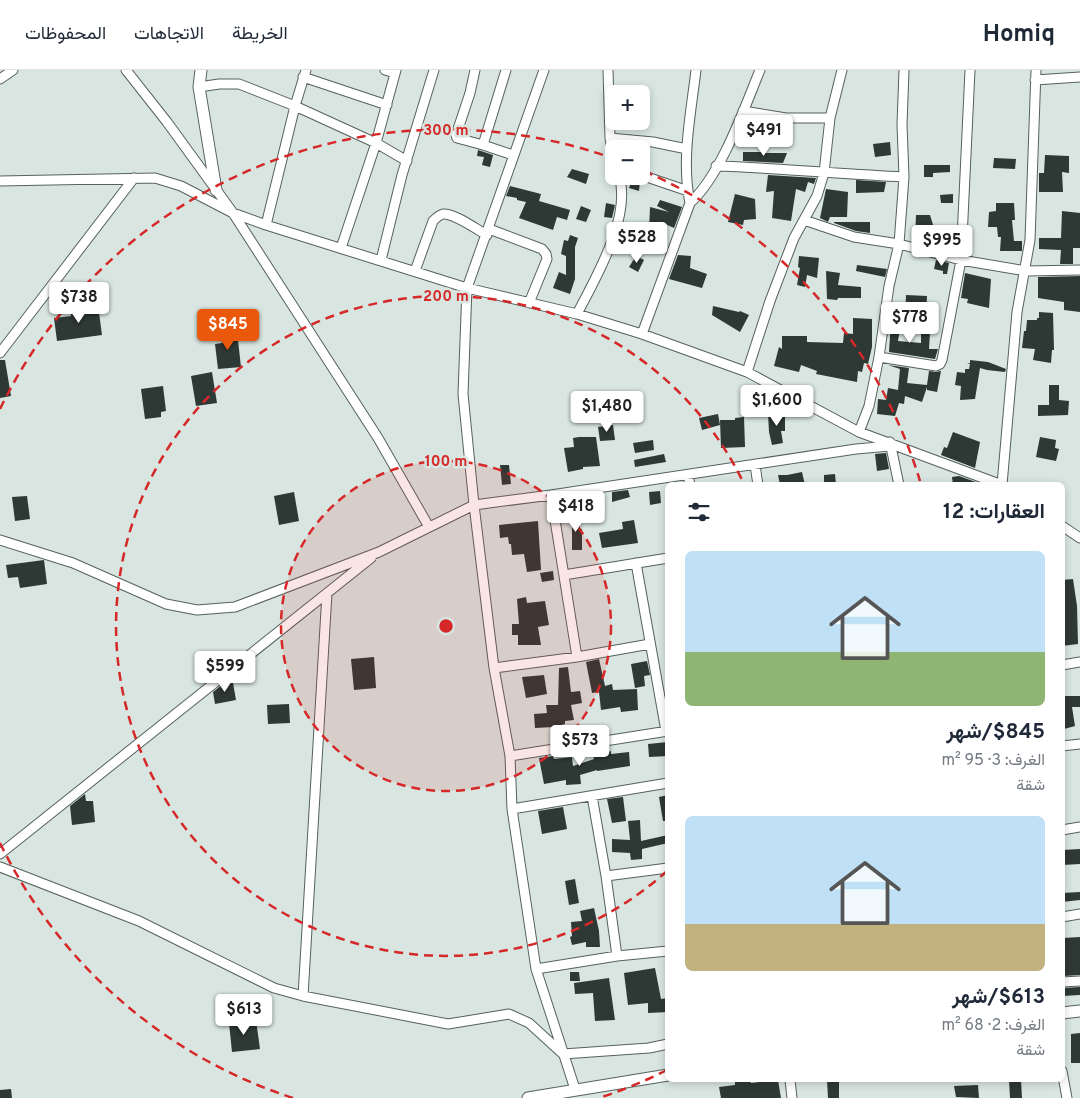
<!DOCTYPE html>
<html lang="ar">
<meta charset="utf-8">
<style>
:root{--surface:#fff;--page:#f2f2f3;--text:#1f2937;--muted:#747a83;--line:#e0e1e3;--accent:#ea580c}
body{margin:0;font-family:Overpass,Vazirmatn,sans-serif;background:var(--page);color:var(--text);direction:rtl;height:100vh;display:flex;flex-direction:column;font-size:19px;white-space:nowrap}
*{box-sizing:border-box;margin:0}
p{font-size:16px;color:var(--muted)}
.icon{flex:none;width:28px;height:28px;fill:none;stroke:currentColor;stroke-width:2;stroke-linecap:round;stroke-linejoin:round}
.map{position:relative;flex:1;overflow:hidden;direction:ltr}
.side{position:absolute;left:665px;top:412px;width:400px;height:600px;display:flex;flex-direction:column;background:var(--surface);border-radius:8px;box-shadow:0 2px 8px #0003;direction:rtl}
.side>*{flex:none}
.buttons{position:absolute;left:605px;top:15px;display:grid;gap:10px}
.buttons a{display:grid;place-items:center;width:45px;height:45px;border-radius:8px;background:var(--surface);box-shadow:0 2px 8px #0003;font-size:25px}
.price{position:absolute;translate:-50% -42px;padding:0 11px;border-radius:5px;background:#fff;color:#222;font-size:16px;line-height:32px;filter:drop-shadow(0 1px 2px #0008)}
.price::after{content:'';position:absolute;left:50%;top:30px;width:15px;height:11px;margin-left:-8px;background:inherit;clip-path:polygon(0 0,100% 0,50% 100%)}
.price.on{background:var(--accent);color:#fff}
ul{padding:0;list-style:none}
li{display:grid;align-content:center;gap:10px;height:265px;padding:0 20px}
li span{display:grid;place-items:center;height:155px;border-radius:8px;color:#555}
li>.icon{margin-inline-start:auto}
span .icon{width:90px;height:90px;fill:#fffc;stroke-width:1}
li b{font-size:21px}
h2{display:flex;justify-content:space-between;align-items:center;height:60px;padding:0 20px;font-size:21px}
header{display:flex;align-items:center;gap:30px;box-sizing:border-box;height:70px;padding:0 25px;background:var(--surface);border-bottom:1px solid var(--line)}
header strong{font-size:24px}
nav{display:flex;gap:28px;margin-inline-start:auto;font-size:18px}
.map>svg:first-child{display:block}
.building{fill:#2e3835}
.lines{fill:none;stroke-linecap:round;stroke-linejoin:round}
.minor-casing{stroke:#55615d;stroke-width:11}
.tertiary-casing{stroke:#55615d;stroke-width:13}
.minor{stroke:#fff;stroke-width:9}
.tertiary{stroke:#fff;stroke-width:11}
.ring{fill:none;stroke:#d62828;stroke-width:2.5;stroke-dasharray:9 6}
.centre{fill:#d62828;stroke:#d8e5e0;stroke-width:2.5}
.ring-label{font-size:15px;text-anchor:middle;font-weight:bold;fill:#d62828;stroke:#d8e5e0;stroke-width:5;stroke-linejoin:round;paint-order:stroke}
</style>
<header>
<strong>Homiq</strong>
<nav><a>الخريطة</a><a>الاتجاهات</a><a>المحفوظات</a></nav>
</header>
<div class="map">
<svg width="1080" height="1028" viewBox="0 0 1080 1028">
<rect width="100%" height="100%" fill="#d8e5e0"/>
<!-- building -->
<path class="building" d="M890,72L891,85L875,87L873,74Z
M478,80L493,85L490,97L482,95L484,87L477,86Z
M743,82H764V83H787L783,93L743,91Z
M1045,85L1069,86V103L1062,102L1063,122H1039V103H1044Z
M994,88L1016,89L1015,99L993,98Z
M924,95H950V102L933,103V107H924Z
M572,99L589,104L586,114L567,107Z
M768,105L816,108L814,114L808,112L805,122L796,119L791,151L772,148L774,121L766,122Z
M633,106L640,111L639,121L629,118Z
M856,110L886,112L884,122L856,123Z
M510,116L541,124L539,131L570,140L567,150L557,147L553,160L519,148L526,132L517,130V128L506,126Z
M826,119L848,122L847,147H830L828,152L820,148Z
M735,124L755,129L756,149L744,150L743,155L728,152Z
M953,124V133H941L940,125Z
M660,130L682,137L674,158L663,153L659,161H649L650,137L669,142L657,136Z
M606,133L615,135L612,148L604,147Z
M996,133H1014L1015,150H1012L1014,171H1022V181H1000L1001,167H998L997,157H988L989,142L996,141Z
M581,136L591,140L586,152L576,149Z
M1062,141L1080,143V178H1073V194H1060L1061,180L1039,179V168H1061Z
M916,145H930L939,174L915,170Z
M834,152H870V163L856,161L834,153Z
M570,165L578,168L575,177V209L570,224L553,218L559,202L566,205V186L561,184L564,170L568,171Z
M942,169L953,171L951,181L942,179Z
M678,185L691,186L690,198L707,204L702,218L669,209Z
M636,186L644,190L638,202L629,197Z
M799,186L819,188L817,208L807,205L805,217L797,215L800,198L798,197Z
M936,190L949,193L947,204H943V201L934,199Z
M857,195L887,199L885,207L856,201Z
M826,201L840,203L838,215L861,217V228H838L837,230L827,229Z
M965,203L991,209L989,238L967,233L968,229L961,228Z
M1080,206V242L1064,240V232L1038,228V207Z
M906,225L927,226L926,249H905Z
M98,235L102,265L57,271L54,248L71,246L70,239Z
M713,236L739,242L740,241L749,245L740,262L712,245Z
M1039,242L1053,243L1054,280H1052L1051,293L1033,290L1035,279L1022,278L1024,261H1026L1027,250H1037V248H1039Z
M853,248L872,249V277L868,294L864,293L862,302L858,301L857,312L816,304L817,301L801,295L799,302L774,296L779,277L782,279V266H807V272L843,273L844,263L853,264Z
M891,250L901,252L898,271L921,273V262H930L929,279H938L935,289L889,282Z
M237,261L241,297L218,299L215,274L222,273L221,263Z
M0,290H5L11,326L0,328Z
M970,290L988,292L1006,299L1005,302L987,300L980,298L975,329L960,330L961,316L955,315L957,302L965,303V299H969L970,294L967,293H970Z
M888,295L909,298L907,313L927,315L929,301L936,302L941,301L937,322L927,320V317L922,332L905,326L904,334L899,333L895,346L877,344L878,329L886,330L888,318L898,320L900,299Z
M212,302L217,333L196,336L191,306Z
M1049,315H1059V330L1069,331L1068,345L1038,346V335H1049Z
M163,316L166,341L161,342V347L145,349L141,319Z
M785,342V361H781L783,373L772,375L769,362L768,343Z
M718,344L720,355L702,360L699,348Z
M744,347L745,377L721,378L720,350H735V348Z
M613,355L615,370L600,371L598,357Z
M953,362L980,372L975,398L941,385L944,377L947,378Z
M579,367H596L600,396L583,397V399L568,402L564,378L574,377L573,368Z
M1040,367L1056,370L1055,378L1059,379L1056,391L1036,387Z
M653,370L654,380L635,383L633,373Z
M886,383L889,399L877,401L875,384Z
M664,384L666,392L635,397L634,390Z
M500,395H509L511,414L502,415Z
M802,402L805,415H780L778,405H787Z
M835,404L836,415H824V405Z
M959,406L984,415H953L952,407Z
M628,420L630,427L612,432V422Z
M660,421L661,433L650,435L649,422Z
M294,422L299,451L279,455L274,426Z
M27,426L30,449L15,451L12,427Z
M577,440L580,459H582V480H572V441Z
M634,450L638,473L602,478L599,463L623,459L622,452Z
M538,451L541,500L527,502L524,484L512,485L511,474H509L508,467L500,468L499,455Z
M44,490L47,514L20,518L18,507L8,508L6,495Z
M553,501L554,510L542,512L540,503Z
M1073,509L1077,536L1078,574L1062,576V510Z
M526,527L527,533L545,531L549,555L538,557L541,575H518V565H512V554H519L517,529Z
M374,587L376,618L354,620L351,589Z
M599,589L605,616L612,614L613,620L637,619L638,640L621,642L620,637L601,640L599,622L592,623L586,592Z
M647,591L650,605L644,606L645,616L635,618L631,594Z
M568,597L571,622L580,621L582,633L571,635L574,650L565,651V654L554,657L535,658L534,644L547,643L546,635H558L559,598Z
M544,605L547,624L526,628L522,607Z
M232,607L236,630L215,634L213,622Z
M1064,626H1080V637H1072L1075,656L1064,659L1062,652Z
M289,634L290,653L268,654L267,635Z
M668,672V686L649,687L648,674Z
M611,681V684L629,682L630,696L597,701V700L580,705L581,714L566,715V710L544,714L539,688L553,686L554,689L572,687L573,696L594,689L593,685Z
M85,724L86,731H93L95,752L72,755L70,736Z
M668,725V751H663L659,727Z
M623,727L626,751L612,753L607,729Z
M563,737L567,759L542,764L538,741Z
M640,750L641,771L668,765V773L642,779V789L631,790L630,783L612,782V769L630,770L628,751Z
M1080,779V794L1062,795V780Z
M575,809L579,833L569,835L565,811Z
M1080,822V830L1062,832V823Z
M594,838L599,861L600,877H586V872L572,875L570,867L572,866L571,852L582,851L580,841Z
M1080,867V905L1064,906L1063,868Z
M655,898L661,929L668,928V942L648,943V933L628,935L624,903Z
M570,902H579L580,911H570Z
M609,908L615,950L595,951L593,923L575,924L574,913Z
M1080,917V925L1062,926V918Z
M256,950L260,979L232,982L229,953Z
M1080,963V993H1071V964Z
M750,1010L751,1013L778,1010L781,1028H721L719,1017L735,1015V1012Z
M827,1010H839V1028H828Z
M1009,1010H1021L1022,1028H1010Z
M978,1015L979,1028L956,1027L954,1016Z
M11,1019L12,1028H0V1020Z"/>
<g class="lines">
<!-- minor casing -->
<g class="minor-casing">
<path id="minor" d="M126,0L167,52L233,143L378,368L429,457
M385,0L395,3
M475,0L470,23L456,65L457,68L483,75L513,85
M608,0L610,68L614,92
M303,7L387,35
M0,9L13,0
M1035,10L1080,7
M199,17L219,14H239L295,36L376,73L407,91
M743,41L786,48H830
M610,68L653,72L687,79
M483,75L506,0
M716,96C779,98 841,104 904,107
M641,105L688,121
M0,111L155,108L181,116L233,143L266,155L467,218L577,244L642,264L747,302L859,362L1002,415
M690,133C721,105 744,39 760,0
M804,150L854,167L899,174L961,190L1026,201L1080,200
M266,155L295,36L306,0
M489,159L542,179L546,184L547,189L529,233
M341,178L376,73L396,0
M381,190L402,105L434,0
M415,201L433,151C436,148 439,145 443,144C454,143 476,159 487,165
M577,244C595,209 632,147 619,106
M642,264L690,133C681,90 691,43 696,0
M0,283L134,108
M879,287L889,216L899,174L904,107L902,55L904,0
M747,302L770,231L794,168L817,126L824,103L830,48L842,0
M859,362L869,336L879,287L936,296L940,294L942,290L961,190L970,0
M890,372L899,415
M755,395L758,415
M688,405L690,415
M1002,415L1017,242L1030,170L1036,0
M551,425L577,587
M1062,456L1080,468
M0,470L73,493L166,534L197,540L235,537L379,482L474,435L463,324L467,218L544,0
M636,493L666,661
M564,505L668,488
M1062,595L1080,592
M494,598L577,587L650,574
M1062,676L1080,674
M510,686L668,661
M592,726L606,806L617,886
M512,739L668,713
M1062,760L1080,757
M0,784L371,488
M0,797L139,851L274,918L303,926L448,954L509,944L529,953L563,984L649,978L668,974
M606,806L668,798
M1062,847L1080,844
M536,899L617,886L668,881
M1062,912L1080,911
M303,926L327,523
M1062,1001L1067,1028
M790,1010L792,1028
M575,1019L536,899L512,739L510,686L494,598L474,435L551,425L856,379L890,376"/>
</g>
<!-- tertiary casing -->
<g class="tertiary-casing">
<path id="tertiary" d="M201,0L199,17L216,120
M1062,943L1080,941
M528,1028L668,1005"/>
</g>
<!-- minor -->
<use href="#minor" class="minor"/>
<!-- tertiary -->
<use href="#tertiary" class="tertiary"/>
</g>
<!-- distance rings -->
<circle cx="446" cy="556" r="165" fill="#d62828" fill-opacity=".12"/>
<g class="ring">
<circle cx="446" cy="556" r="165"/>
<path d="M667 801A330 330 0 1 1 744 414"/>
<path d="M667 1000A496 496 0 0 1 599 1028M293 1028A496 496 0 0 1 0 773M0 339A496 496 0 0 1 612 88M644 101A496 496 0 0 1 920 411"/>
</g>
<circle cx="446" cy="556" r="8" class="centre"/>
<g class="ring-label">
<text x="446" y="65">300 m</text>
<text x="446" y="231">200 m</text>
<text x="446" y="396">100 m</text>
</g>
</svg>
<div class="buttons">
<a>+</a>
<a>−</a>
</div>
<b class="price" style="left:764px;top:87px">$491</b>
<b class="price" style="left:637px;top:194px">$528</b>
<b class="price" style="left:942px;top:197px">$995</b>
<b class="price" style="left:79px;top:254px">$738</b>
<b class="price" style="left:910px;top:274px">$778</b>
<b class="price on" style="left:228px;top:281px">$845</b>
<b class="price" style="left:777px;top:357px">$1,600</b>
<b class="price" style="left:607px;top:363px">$1,480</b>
<b class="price" style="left:576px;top:463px">$418</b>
<b class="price" style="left:225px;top:623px">$599</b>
<b class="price" style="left:580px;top:697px">$573</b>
<b class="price" style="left:244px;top:966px">$613</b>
<section class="side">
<h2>العقارات: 12<svg class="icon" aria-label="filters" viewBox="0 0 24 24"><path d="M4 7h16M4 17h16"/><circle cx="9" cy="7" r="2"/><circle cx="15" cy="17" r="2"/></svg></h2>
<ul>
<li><span style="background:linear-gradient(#bfe0f5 65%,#8fb573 0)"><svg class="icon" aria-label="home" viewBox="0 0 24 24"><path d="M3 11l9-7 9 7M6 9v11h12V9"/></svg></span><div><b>$845/شهر</b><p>الغرف: 3 · 95 m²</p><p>شقة</p></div></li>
<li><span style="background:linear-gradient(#bfe0f5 70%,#c2b280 0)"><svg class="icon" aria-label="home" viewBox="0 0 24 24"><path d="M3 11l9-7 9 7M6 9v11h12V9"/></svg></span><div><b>$613/شهر</b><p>الغرف: 2 · 68 m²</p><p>شقة</p></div></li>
</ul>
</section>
</div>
